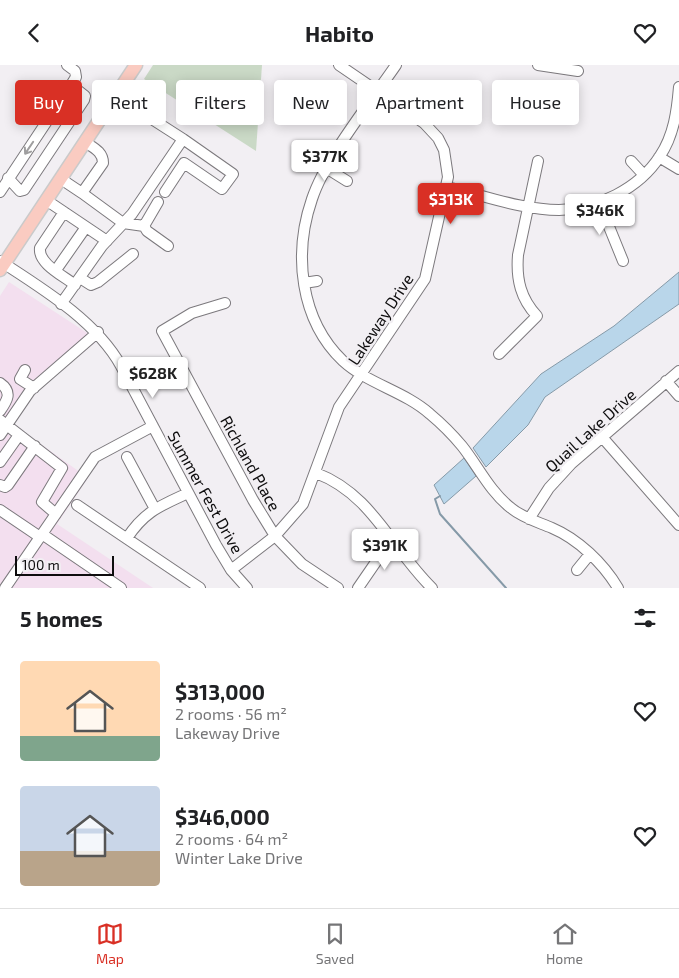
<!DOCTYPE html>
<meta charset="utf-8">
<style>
:root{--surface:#fff;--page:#f6f6f6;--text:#202124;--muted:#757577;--line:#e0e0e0;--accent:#d93025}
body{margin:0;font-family:"Exo 2",sans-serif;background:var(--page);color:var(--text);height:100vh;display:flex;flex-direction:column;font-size:19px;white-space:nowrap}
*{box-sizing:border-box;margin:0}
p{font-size:16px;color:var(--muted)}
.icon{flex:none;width:28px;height:28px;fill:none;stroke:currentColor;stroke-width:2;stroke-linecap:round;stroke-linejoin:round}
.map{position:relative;height:523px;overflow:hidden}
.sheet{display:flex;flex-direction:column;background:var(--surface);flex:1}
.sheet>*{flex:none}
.hud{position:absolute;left:15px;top:15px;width:650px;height:45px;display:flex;gap:10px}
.scale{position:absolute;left:15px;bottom:12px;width:99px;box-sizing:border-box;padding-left:5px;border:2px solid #0e0d0e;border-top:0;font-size:14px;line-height:18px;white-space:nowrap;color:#0e0d0e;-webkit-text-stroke:4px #f2eff3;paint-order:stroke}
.price{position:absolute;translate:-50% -42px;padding:0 11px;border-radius:5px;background:#fff;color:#222;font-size:16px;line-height:32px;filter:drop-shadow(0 1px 2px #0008)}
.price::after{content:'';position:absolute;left:50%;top:30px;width:15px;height:11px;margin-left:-8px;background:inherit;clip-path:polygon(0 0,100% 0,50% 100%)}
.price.on{background:var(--accent);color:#fff}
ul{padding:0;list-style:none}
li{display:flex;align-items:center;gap:15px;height:125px;padding:0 20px}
li span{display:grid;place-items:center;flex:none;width:140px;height:100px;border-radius:5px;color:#555}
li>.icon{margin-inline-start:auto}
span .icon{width:60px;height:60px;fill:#fffc;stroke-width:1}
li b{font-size:21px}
h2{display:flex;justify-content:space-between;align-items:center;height:60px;padding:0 20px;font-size:21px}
.pill{padding:0 18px;border-radius:5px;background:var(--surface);box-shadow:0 2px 12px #0003;font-size:18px;line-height:45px}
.pill.on{background:var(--accent);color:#fff}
header{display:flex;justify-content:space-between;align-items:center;height:65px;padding:0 20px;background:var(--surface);font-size:22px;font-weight:700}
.tabs{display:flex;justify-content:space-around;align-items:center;height:70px;border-top:1px solid var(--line);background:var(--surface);font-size:14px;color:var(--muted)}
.tabs a{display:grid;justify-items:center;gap:2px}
.tabs .on{color:var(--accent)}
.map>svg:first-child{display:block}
.commercial{fill:#f3dfef}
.green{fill:#cad9c6}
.water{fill:#b9d6ea;stroke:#869aa8}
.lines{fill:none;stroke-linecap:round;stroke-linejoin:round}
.stream{stroke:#869aa8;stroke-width:2}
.minor-casing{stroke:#7c797d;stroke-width:12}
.major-casing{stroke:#cacaca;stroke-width:15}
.minor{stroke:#fff;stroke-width:10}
.major{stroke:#facbc1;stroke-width:12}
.oneway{stroke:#9f9e9f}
.labels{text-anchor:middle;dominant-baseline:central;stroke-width:5;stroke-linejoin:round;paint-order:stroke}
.street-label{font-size:16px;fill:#0e0d0e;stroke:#f2eff3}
</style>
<header><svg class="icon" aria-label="back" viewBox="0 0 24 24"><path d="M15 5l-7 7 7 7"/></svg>Habito<svg class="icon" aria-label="heart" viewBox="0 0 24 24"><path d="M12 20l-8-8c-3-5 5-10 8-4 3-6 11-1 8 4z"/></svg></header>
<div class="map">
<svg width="679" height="523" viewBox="0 0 679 523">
<rect width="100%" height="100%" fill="#f2eff3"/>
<!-- commercial -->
<path class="commercial" d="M9,217L98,275L31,331L13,359L88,413L57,459L153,523H0V231Z"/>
<!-- green -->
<path class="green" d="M153,0H262L256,86L144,14Z"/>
<!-- water -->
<path class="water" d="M679,207V239L545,332L528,360L486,402L473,383L541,309L614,261Z
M464,393L476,411L444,439L434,420Z"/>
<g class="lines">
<!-- stream -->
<path class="stream" d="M440,431L435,434L440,449L506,523"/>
<!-- minor casing -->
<g class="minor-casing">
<path id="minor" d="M396,0C370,38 326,92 312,134C293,189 300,255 343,296C368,319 404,326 430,349C442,359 452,369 462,381C478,401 490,427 511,443C523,453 538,457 552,463C578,474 603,498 618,523
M538,0L578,6
M116,31L183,74
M85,77C94,83 103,87 103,98L82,128L123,158L144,161
M659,92L679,104
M315,96L347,116
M631,96L643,109
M8,113L20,126L24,125L84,35L85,31L71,20
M61,114L82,128
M447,122C483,130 522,145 559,145C597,144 639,124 660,91C674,70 677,46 679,22
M0,127L71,20L76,12L75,6L67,0
M46,135L107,176
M158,137L144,161L147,166L168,181
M599,137L623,196
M64,147L40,183C38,199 64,211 75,220
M0,196C43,224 96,256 121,301L216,480L231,505L247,523
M56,205L86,162
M80,213L91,220L98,217L133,189
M304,218L317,216
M225,238L192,248L162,266L253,435L275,471L302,499L338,523
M61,239L102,181L132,149L183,74L233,109L222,124L184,98L165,127
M499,289L537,251C521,234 516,215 518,190L538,96
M25,305L20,314L34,323
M666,316L679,331
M0,318C13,327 7,336 0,346
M0,355L62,403L42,437L56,449
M0,370L30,326L98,267
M602,372L679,460
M127,392L155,444
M0,397L19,370
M316,408C372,429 391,483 432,523
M0,420L5,422L8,420L35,381
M77,440L200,523
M0,445L40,472
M529,454L549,423L571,399L679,306
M42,469L121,523
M127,473C145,446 160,441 188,428
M231,505L275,471L303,439L339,342L425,214L448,112L444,85L438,73L424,58L339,0
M577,505L590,489
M5,523L95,392L153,361
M358,523L391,475"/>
</g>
<!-- major casing -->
<g class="major-casing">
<path id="major" d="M0,205L136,0"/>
</g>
<!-- minor -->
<use href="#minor" class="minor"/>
<!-- major -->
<use href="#major" class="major"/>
</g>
<!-- one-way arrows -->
<defs><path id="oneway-shaft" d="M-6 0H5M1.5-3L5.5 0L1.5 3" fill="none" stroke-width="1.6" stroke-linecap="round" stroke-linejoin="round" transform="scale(1.25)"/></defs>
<use class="oneway" href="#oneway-shaft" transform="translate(29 83) rotate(124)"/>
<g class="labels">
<!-- street labels -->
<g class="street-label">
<text transform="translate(380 254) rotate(-57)">Lakeway Drive</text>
<text transform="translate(590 365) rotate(-42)">Quail Lake Drive</text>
<text transform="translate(251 398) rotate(61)">Richland Place</text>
<text transform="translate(206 427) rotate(61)">Summer Fest Drive</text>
</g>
</g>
</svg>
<div class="scale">100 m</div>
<b class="price" style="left:325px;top:117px">$377K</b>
<b class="price on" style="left:451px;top:160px">$313K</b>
<b class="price" style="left:600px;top:171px">$346K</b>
<b class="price" style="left:153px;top:334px">$628K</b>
<b class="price" style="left:385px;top:506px">$391K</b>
<div class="hud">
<a class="pill on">Buy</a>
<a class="pill">Rent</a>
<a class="pill">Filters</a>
<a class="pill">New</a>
<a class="pill">Apartment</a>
<a class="pill">House</a>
</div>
</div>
<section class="sheet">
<h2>5 homes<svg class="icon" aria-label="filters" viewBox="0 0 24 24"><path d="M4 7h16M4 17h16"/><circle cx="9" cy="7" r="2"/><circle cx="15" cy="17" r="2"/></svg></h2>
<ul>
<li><span style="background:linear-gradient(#ffd9b3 75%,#7fa58c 0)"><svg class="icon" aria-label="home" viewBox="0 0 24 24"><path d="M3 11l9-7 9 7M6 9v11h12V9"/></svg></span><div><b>$313,000</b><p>2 rooms · 56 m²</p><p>Lakeway Drive</p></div><svg class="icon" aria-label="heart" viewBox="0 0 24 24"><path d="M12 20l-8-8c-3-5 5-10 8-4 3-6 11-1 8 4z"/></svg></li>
<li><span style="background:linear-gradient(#c9d6e8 65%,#b9a48a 0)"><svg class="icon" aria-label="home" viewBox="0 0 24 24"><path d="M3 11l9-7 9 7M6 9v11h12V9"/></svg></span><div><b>$346,000</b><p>2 rooms · 64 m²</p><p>Winter Lake Drive</p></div><svg class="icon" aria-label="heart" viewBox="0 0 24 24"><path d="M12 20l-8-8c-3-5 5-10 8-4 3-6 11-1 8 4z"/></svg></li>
</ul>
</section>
<nav class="tabs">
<a class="on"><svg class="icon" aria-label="map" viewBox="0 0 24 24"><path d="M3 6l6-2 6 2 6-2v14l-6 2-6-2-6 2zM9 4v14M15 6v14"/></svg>Map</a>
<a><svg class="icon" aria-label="saved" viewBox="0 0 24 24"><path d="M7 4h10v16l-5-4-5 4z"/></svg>Saved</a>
<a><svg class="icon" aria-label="home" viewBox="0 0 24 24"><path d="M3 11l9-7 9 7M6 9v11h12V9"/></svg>Home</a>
</nav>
